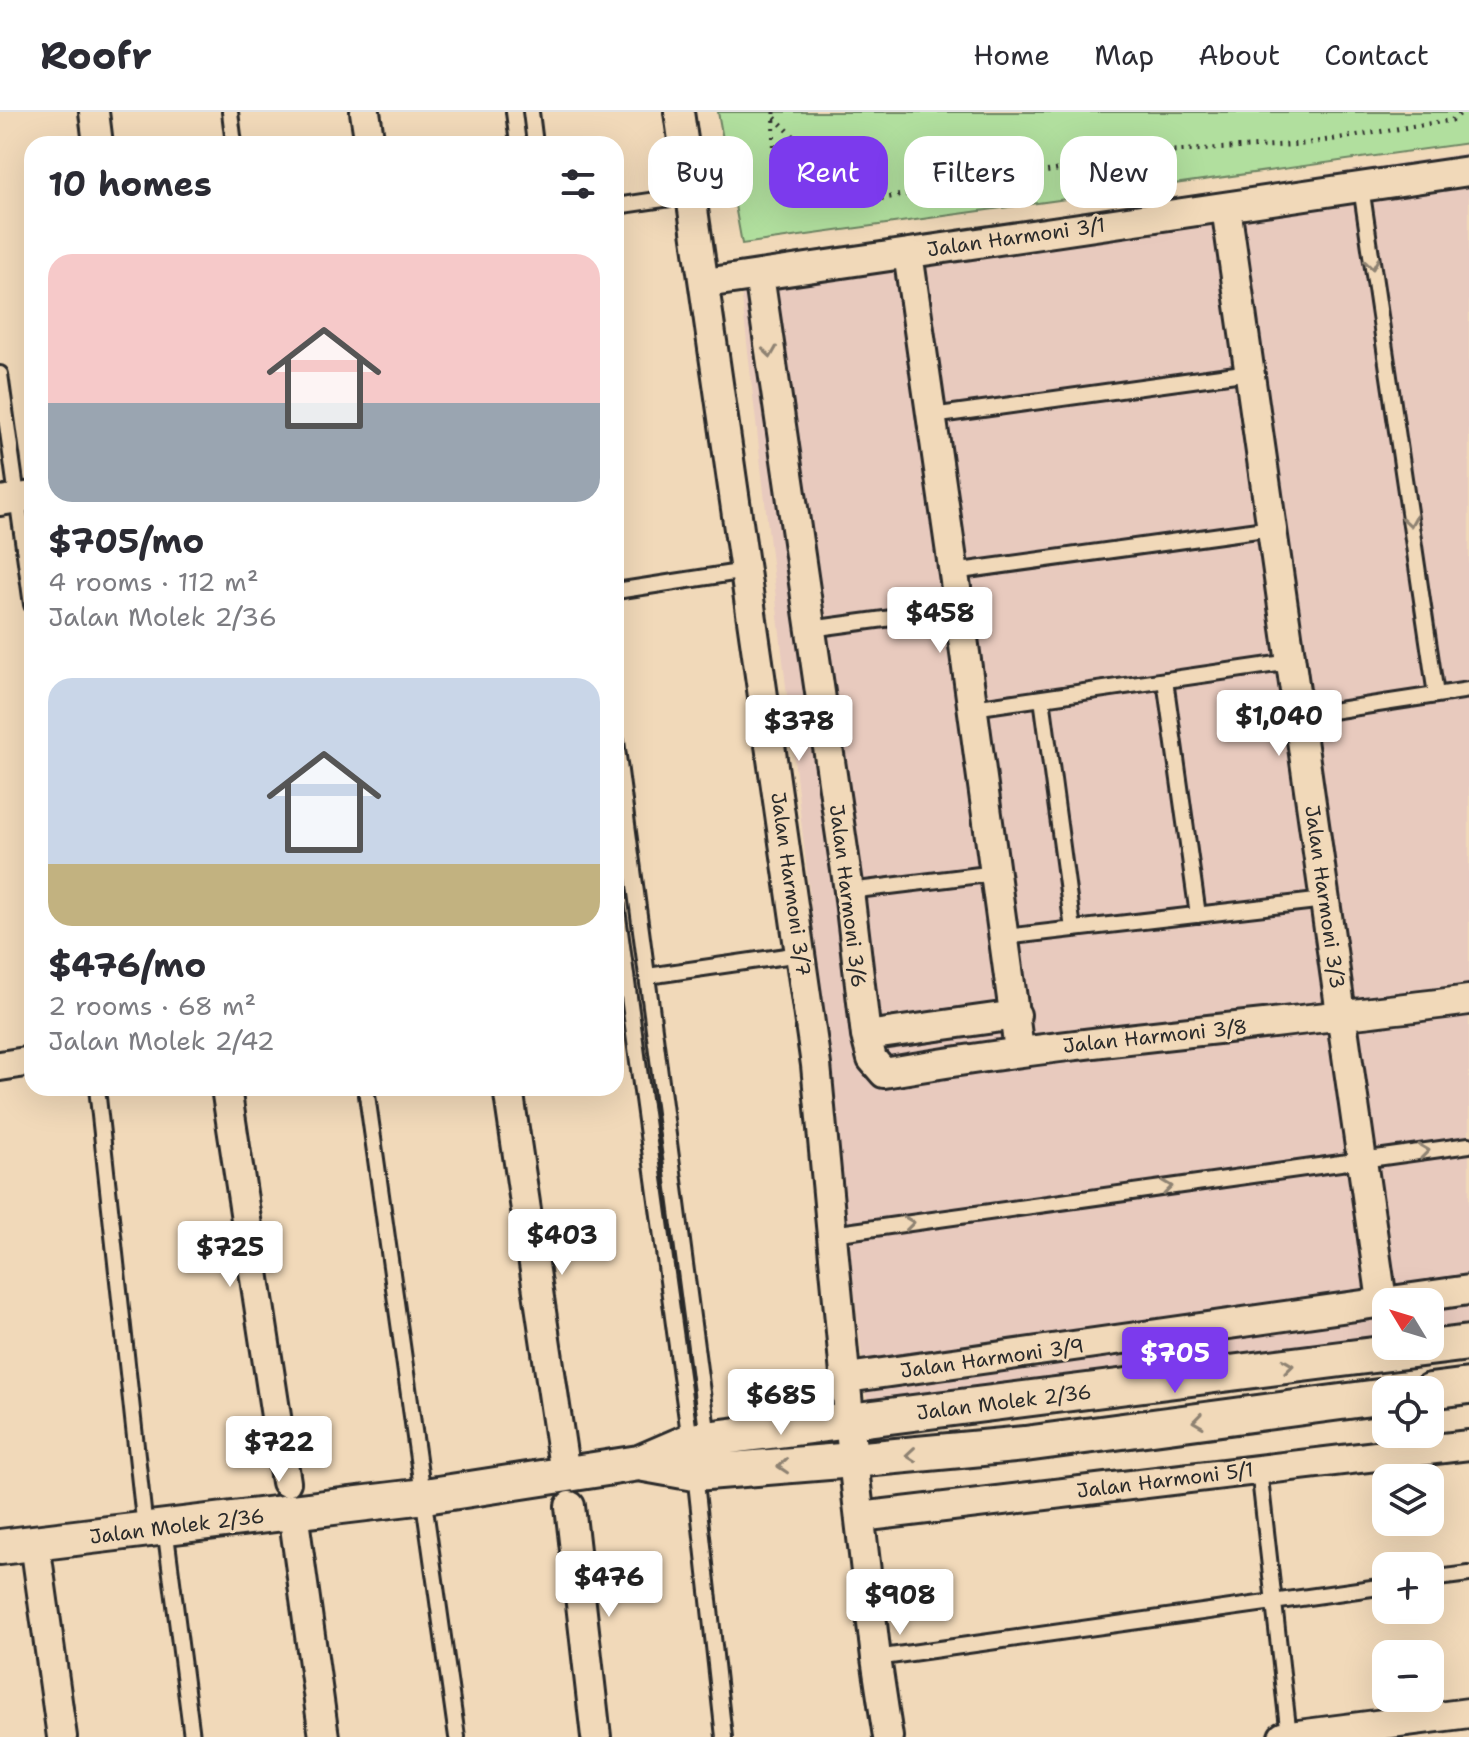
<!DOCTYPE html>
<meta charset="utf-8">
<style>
:root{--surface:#fff;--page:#f2f2f3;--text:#2b2b33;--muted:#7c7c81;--line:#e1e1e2;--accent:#7c3aed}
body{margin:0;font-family:"Shantell Sans",sans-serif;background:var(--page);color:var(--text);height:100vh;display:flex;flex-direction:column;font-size:30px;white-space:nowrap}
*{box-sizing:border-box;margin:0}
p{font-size:26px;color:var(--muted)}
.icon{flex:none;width:44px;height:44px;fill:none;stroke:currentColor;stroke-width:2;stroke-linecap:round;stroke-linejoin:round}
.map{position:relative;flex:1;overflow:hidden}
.drawer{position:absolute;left:24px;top:24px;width:600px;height:960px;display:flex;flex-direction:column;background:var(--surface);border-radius:24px;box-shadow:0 8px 32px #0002}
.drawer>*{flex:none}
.guide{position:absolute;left:648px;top:24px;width:700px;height:72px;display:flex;gap:16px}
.needle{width:52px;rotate:308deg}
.tools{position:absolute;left:1372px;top:1176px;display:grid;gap:16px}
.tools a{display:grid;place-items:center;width:72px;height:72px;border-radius:16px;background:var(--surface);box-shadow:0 8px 32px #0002;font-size:40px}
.price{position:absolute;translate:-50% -68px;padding:0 18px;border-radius:8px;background:#fff;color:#222;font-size:26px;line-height:52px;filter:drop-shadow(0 2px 4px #0008)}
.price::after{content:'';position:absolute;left:50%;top:48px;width:24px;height:18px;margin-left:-12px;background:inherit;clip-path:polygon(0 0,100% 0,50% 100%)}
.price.current{background:var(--accent);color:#fff}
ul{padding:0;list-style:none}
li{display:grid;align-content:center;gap:16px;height:424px;padding:0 24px}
li span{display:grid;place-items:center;height:248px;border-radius:24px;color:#555}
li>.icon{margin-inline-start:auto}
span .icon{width:144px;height:144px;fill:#fffc;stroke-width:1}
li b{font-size:34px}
h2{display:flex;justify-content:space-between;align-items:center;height:96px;padding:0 24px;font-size:34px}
.chip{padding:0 28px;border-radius:24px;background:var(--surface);box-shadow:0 8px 32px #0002;font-size:28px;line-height:72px}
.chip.current{background:var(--accent);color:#fff}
header{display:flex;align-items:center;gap:48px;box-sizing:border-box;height:112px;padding:0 40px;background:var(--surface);border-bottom:2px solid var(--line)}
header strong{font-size:38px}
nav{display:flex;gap:44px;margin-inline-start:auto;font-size:28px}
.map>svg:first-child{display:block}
.built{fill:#e8cabe}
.green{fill:#b1df9e;stroke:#6e8564;stroke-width:2}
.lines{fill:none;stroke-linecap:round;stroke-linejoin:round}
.service-casing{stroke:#2b2b2b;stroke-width:20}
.minor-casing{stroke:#2b2b2b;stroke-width:34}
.tertiary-casing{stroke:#2b2b2b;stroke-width:40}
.path{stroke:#2b2b2b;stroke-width:5;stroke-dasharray:2 6;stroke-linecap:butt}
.service{stroke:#f1d9b9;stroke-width:14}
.minor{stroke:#f1d9b9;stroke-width:28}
.tertiary{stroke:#f1d9b9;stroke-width:34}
.oneway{stroke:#8e8272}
.labels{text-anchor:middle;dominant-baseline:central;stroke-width:6;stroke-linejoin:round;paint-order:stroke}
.street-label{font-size:20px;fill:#2b2b2b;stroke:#f1d9b9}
</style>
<header>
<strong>Roofr</strong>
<nav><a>Home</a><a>Map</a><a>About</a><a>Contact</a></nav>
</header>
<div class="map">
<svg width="1469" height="1625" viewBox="0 0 1469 1625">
<rect width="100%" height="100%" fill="#f1d9b9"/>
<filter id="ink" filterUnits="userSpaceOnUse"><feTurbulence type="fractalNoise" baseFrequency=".0125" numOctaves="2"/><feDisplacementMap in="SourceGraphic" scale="16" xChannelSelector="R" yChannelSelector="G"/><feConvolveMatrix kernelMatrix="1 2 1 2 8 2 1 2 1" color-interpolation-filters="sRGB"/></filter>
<g filter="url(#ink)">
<!-- built -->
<path class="built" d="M1469,41V1211L1430,1216V1190H1386V1222L867,1290L738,151Z"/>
<!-- green -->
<path class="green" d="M718,0H1469V31L742,132Z"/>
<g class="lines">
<!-- service casing -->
<g class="service-casing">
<path id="service" d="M230,0L234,32
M514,0L518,32
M531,0L535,32
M1361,75L1436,583
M616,94L691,83
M0,262L32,493
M932,304L1250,260
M953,460L1272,416
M616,479L746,459
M810,517L959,497
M1165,568L1198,803
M1042,586L1073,817
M973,596L1291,550
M1299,604L1469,578
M616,629L708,1326
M849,779L996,761
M616,790L690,1329
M1005,825L1325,788
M648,864L800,842
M97,976L145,1417
M366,976L457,1625
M832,1122L1469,1033
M1259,1357L1289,1624
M695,1361L724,1625
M165,1415L192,1625
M1430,1467L1469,1462
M876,1546L1386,1474"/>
</g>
<!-- minor casing -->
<g class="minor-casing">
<path id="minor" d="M94,0L98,32
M365,0L370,32
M679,0L816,953L853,1348L876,1546L888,1625
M1226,95L1382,1189
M908,141L959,497L1019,938
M759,163L849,779L866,924L872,947L884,961C1078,927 1274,914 1469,888
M705,171L1469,59
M0,389L32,384
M866,924L1016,903
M0,954L32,949
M226,976L286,1370
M508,976L565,1362
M847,1266L1469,1178
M570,1394L596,1625
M293,1400L324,1625
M860,1405L1469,1333
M35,1431L62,1625
M1283,1625L1469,1601"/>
</g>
<!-- tertiary casing -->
<g class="tertiary-casing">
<path id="tertiary" d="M1430,1279L1469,1274
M639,1351L695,1361L853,1348L1025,1332L1386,1284
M0,1435L425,1384L639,1351L690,1329L1469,1231"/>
</g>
<!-- path -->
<path class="path" d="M774,0L773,50L783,72L819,88L878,87L1173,39L1304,32L1452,8L1462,0
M775,6L859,88"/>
<!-- service -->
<use href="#service" class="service"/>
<!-- minor -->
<use href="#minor" class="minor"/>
<!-- tertiary -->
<use href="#tertiary" class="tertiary"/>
</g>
<!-- one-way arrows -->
<defs><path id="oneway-chevron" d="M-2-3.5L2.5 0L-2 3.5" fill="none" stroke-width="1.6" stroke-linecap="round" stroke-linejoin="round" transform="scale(2)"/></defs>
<g class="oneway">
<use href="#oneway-chevron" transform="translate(1372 152) rotate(81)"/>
<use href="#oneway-chevron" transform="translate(770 240) rotate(82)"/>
<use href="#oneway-chevron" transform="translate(1410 409) rotate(81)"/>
<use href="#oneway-chevron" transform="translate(1424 1039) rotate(-8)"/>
<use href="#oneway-chevron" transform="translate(1167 1075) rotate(-8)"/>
<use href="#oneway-chevron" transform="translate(909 1111) rotate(-8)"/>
<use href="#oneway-chevron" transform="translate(1288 1254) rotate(-7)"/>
<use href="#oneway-chevron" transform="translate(1198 1309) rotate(172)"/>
<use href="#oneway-chevron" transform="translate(911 1343) rotate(175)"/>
<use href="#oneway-chevron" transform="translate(783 1354) rotate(176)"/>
</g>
</g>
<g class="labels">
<!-- street labels -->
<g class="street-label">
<text transform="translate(1016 125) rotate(-8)">Jalan Harmoni 3/1</text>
<text transform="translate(791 772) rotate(82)">Jalan Harmoni 3/7</text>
<text transform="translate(848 784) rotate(83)">Jalan Harmoni 3/6</text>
<text transform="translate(1325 785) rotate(82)">Jalan Harmoni 3/3</text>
<text transform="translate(1155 924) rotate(-6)">Jalan Harmoni 3/8</text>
<text transform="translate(992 1246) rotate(-8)">Jalan Harmoni 3/9</text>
<text transform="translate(1004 1290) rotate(-7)">Jalan Molek 2/36</text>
<text transform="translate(1165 1368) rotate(-7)">Jalan Harmoni 5/1</text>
<text transform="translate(177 1414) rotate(-7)">Jalan Molek 2/36</text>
</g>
</g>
</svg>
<div class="tools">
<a><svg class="needle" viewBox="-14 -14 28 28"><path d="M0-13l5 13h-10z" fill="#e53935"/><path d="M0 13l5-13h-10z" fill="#7c7c81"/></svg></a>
<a><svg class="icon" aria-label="locate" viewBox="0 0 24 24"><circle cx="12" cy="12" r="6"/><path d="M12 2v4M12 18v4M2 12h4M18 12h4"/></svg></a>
<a><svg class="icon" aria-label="layers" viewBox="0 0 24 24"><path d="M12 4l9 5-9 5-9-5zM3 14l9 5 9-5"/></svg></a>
<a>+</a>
<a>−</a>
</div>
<b class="price" style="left:940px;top:543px">$458</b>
<b class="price" style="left:1279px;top:646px">$1,040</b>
<b class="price" style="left:799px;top:651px">$378</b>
<b class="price" style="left:562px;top:1165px">$403</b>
<b class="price" style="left:230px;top:1177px">$725</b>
<b class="price current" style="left:1175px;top:1283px">$705</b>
<b class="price" style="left:781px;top:1325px">$685</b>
<b class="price" style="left:279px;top:1372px">$722</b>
<b class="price" style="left:609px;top:1507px">$476</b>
<b class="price" style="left:900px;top:1525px">$908</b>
<div class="guide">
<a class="chip">Buy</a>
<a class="chip current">Rent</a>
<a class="chip">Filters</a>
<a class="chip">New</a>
</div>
<section class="drawer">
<h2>10 homes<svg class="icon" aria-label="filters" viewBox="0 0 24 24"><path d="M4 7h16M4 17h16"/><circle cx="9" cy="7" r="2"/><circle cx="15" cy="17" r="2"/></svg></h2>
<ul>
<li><span style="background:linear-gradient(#f6c9c9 60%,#9aa5b1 0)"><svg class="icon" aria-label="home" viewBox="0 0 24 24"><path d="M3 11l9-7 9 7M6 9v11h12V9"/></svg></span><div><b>$705/mo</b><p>4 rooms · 112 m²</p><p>Jalan Molek 2/36</p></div></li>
<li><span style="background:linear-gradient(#c9d6e8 75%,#c2b280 0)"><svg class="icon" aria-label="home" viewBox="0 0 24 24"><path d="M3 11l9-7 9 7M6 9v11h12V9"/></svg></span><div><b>$476/mo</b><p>2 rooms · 68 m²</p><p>Jalan Molek 2/42</p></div></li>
</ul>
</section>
</div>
